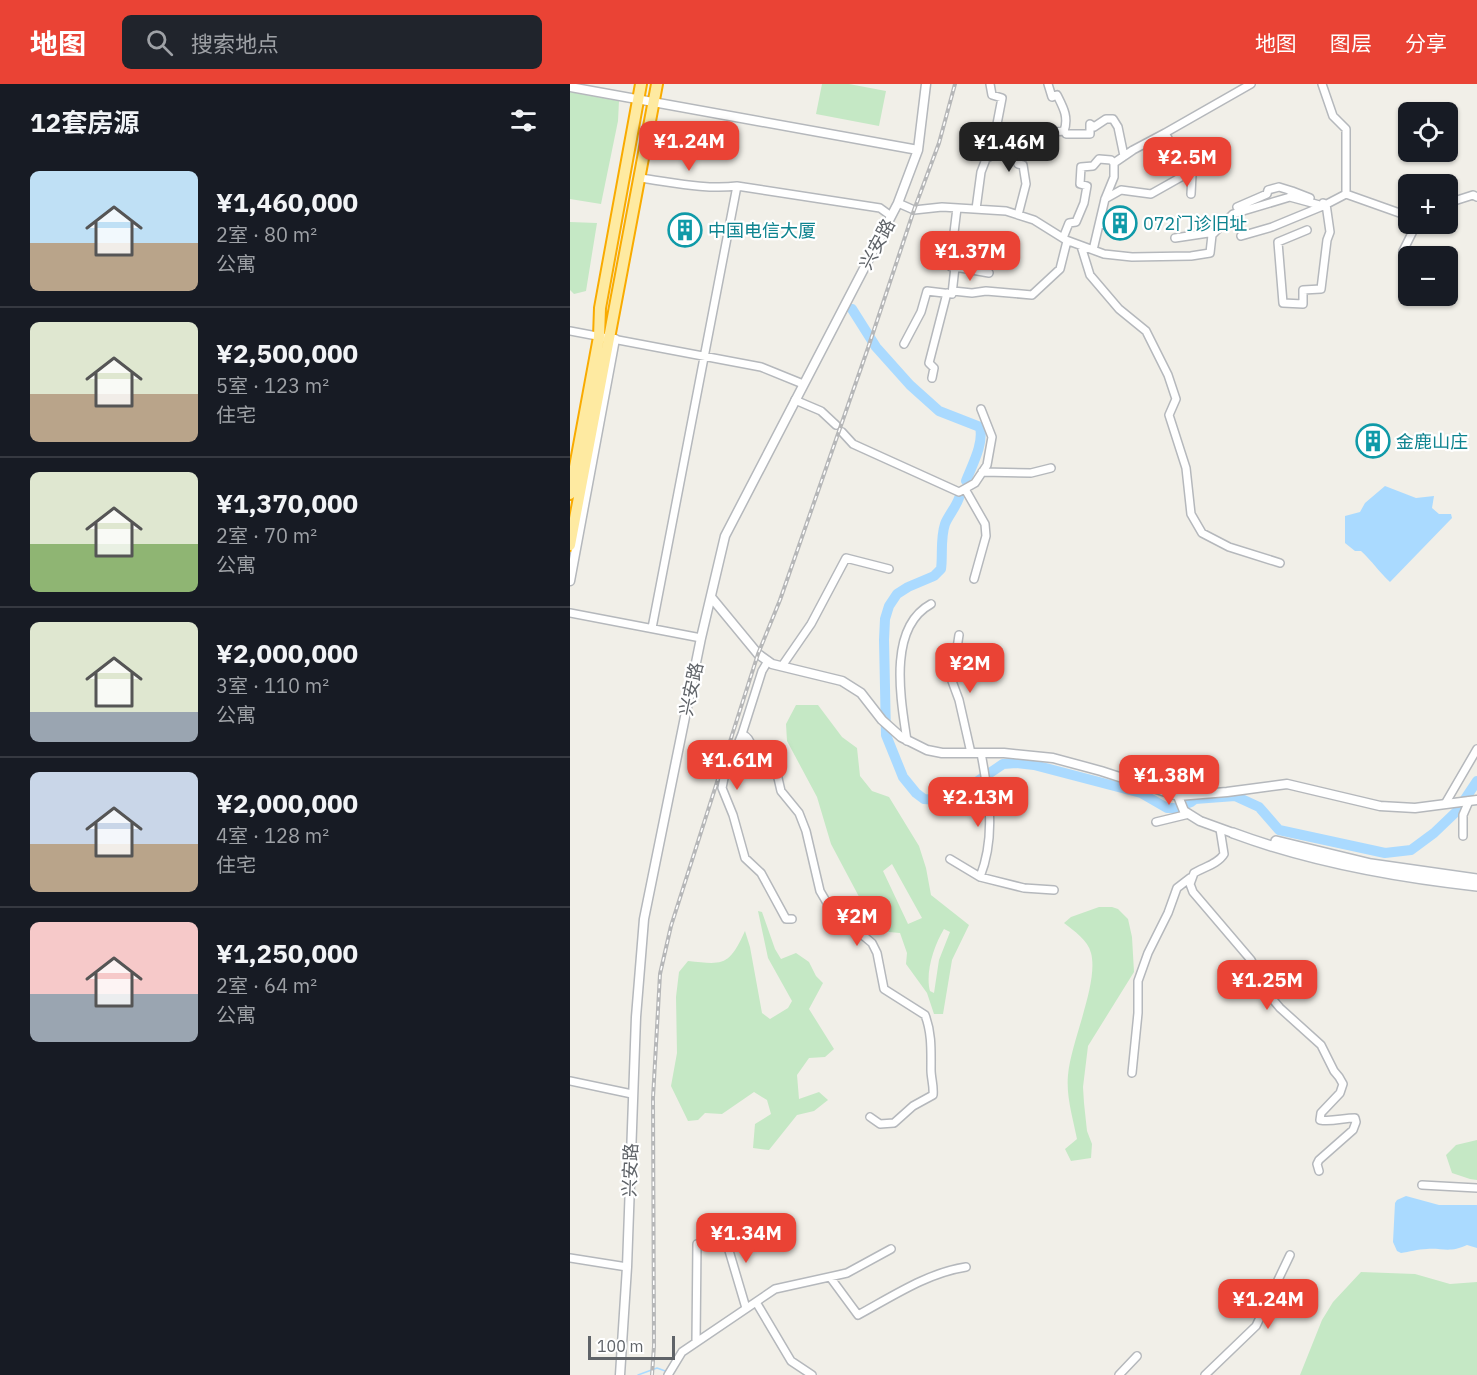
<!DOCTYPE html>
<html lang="zh">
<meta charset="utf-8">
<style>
:root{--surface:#171b24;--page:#20242c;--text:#f1f3f6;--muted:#9ea1a6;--line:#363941;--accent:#ea4335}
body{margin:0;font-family:"IBM Plex Sans","Noto Sans SC",sans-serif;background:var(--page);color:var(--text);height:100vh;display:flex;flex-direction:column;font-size:22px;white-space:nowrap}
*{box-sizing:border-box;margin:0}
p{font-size:20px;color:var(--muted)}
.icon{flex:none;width:33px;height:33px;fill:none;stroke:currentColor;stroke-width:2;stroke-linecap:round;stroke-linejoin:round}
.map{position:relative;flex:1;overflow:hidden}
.side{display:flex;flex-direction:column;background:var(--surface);width:570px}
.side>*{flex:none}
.buttons{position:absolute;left:828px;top:18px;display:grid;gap:12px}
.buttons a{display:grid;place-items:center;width:60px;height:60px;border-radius:9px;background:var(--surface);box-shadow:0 2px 4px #0004;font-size:30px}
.scale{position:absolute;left:18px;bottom:15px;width:87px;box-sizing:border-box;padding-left:6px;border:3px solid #5f6368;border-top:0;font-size:16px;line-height:21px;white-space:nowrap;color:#5f6368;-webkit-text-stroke:4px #fff;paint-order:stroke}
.price{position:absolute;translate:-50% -51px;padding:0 14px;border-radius:12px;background:var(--accent);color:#fff;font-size:20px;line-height:39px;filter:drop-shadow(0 2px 3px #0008)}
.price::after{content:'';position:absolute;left:50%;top:36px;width:18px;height:14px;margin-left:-9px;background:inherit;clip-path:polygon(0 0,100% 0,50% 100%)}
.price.on{background:#222;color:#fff}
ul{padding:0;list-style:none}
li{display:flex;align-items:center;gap:18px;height:150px;padding:0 30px}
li+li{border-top:2px solid var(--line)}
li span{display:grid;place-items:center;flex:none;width:168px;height:120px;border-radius:9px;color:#555}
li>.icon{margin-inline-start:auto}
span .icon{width:72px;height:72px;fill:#fffc;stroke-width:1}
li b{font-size:26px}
h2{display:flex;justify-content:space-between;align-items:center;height:72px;padding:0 30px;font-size:26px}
header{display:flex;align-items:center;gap:36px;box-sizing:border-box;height:84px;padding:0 30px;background:var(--accent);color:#fff}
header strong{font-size:28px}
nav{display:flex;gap:33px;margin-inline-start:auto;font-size:21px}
.search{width:420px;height:54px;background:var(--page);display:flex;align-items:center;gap:15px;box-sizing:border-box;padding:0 21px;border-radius:9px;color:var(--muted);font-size:22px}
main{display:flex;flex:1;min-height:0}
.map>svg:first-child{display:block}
.green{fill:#c5e8c5;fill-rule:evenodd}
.water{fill:#aadaff}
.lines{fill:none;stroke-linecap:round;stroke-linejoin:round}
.stream{stroke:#aadaff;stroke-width:1.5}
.river{stroke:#aadaff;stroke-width:10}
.minor-casing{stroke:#b5b8bc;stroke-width:10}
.tertiary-casing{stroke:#b5b8bc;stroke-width:11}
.secondary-casing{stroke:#b6babf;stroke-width:12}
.trunk-casing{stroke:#f9ab00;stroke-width:14}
.minor{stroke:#fff;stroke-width:7}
.tertiary{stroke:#fff;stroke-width:8}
.secondary{stroke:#fff;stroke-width:9}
.trunk{stroke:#feeaa1;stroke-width:10}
.rail-casing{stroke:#b6b7b8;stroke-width:4}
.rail{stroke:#fff;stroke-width:1.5;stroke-dasharray:4.5;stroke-linecap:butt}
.labels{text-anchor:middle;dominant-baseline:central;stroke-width:4.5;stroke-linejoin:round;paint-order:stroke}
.culture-label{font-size:18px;fill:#0d838f;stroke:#fff;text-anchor:start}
.street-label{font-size:18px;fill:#5f6368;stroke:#fff}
</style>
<header>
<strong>地图</strong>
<div class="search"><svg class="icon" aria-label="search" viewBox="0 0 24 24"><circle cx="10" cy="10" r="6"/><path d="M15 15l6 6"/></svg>搜索地点</div>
<nav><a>地图</a><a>图层</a><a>分享</a></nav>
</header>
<main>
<section class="side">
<h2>12套房源<svg class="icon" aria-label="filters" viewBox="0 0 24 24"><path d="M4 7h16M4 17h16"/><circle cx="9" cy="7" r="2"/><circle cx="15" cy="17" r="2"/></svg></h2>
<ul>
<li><span style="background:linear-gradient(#bfe0f5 60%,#b9a48a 0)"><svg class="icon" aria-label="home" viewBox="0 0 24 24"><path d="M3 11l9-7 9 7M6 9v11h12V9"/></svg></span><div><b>¥1,460,000</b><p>2室 · 80 m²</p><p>公寓</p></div></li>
<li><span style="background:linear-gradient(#dfe7d0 60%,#b9a48a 0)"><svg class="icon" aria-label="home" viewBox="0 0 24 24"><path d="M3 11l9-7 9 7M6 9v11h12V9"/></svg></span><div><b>¥2,500,000</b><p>5室 · 123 m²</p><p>住宅</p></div></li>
<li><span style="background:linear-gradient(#dfe7d0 60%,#8fb573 0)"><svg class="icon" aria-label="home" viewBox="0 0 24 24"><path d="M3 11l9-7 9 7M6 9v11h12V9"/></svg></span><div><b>¥1,370,000</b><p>2室 · 70 m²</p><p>公寓</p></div></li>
<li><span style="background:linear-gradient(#dfe7d0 75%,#9aa5b1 0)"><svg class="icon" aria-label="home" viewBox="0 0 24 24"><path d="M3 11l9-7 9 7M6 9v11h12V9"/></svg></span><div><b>¥2,000,000</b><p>3室 · 110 m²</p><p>公寓</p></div></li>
<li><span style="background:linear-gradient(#c9d6e8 60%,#b9a48a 0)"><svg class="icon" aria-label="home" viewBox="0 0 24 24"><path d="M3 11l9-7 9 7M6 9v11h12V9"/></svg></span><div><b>¥2,000,000</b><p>4室 · 128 m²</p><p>住宅</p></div></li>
<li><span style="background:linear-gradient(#f6c9c9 60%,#9aa5b1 0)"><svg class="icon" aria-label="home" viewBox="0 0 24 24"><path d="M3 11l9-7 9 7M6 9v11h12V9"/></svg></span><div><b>¥1,250,000</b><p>2室 · 64 m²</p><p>公寓</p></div></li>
</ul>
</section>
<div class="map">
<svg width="907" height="1291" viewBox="0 0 907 1291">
<rect width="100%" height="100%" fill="#f1efe8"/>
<!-- green -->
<path class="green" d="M252,0H279L316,7L309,42L246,30Z
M0,8L49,17L48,37L31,120L0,115Z
M0,138L27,139L16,207L4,210L0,206Z
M226,621H248L272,653L287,664L290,692L302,707L319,713L349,762L356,784L361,811L399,841L382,876L373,930H364L357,909L336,880L337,869L330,849L319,848L308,841L295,824L261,760L247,713L217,657L216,640ZM322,780L352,834L338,840L313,787ZM374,845L380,848L369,876L364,909L360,907C355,889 364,861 374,845Z
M529,823H542L548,825L558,835L562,853L564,888L518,962L513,1003L514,1019L517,1047L522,1060L521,1074L501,1077L495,1065L507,1055C503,1034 496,1013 498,991C501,957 529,899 521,869C518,856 504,847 494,839L501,833Z
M188,827L192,828L205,865L211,875L226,869L239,878L246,892L253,899L239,925L264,965L255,973L239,974L227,991L229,1015L249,1008L258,1016L244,1027L227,1031L199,1066L183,1064L185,1040L201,1030L197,1016L184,1008L152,1030L135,1029L128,1036L118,1037L101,1002L107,969L106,913L109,888L118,877C154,881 159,882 175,847L180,863L192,929L200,935L218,924L222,917L198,874Z
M907,1056V1096L900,1095L882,1089L876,1071L886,1061Z
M791,1188L845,1190L880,1200L907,1198V1291H730L752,1236L763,1218Z"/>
<!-- water -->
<path class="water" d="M815,402L846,414L864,412L862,424L869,430H881L882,434L820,498C809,488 802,477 791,467H785L775,459V432L790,428L795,419Z
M836,1112L869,1121H907V1164L897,1161C880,1169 873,1164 857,1165C848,1165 839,1168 831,1169L827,1167L823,1158L825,1119L827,1116Z"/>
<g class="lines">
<!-- stream -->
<path class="stream" d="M68,1291L87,1284L98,1288"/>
<!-- river -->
<path class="river" d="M282,225L306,263L340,301L369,327L410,343C414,360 402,381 396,397
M389,414C386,423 378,432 375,440C370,455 373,471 371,485L364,492L338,503L327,510L319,522L315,535L314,556L316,651L333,693L346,709L354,715L368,716L402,701L433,680L446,679L464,681L571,709L597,724H605L621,718L625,715L665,712L689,723L709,746L815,769L841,766L864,749L887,727L907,697"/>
<!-- minor casing -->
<g class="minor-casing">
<path id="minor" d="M420,0L422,11L432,14L427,40L433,51
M752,0L763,32L776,45V110
M494,46L496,50H520V40L524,43L536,35H543L548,43L554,72
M595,49L681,0
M70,94C101,98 136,106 167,102
M720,113L722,107L740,114
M535,115L551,106L581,110L636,79L648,78
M328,119L344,126L372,123L436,127L464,136L496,156L534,170L562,173L621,172L640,169L642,151L663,130L720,113L753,122L776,110L838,132
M878,119L903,111L907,113
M667,123L697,110L698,106L709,103L722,107
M406,125L411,88L416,75L425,69L427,57L433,51L454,50L459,54L474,52L483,48L494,47C499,33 493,23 487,11L482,13L478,0
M448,131L456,100L453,81L448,80L453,50
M531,140L542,142
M737,146L708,158L713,219L733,220V206L751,205L757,156L760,148L756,120L753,119
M671,152L702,143L753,122
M493,154L499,139L506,138L514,119L517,102L510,100L511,83L523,82L529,75L541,76L544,79
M605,154L645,148
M511,162L520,191L549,225L576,247L598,291L606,315L599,331L616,384L621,430L632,449L659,463L710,479
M523,166L535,115L544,93V79L563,66L595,49L616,87L622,91L621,110
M833,167L844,145L843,140
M385,183L419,189
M383,207L402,209L416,207L462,211L490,185L497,157
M0,247L191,283L233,300
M334,260L351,228L357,207L382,210L385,183H381L384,168L382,165L387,124
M362,294L364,284L359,279L377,209
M225,316L251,327L266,341
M272,348L283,360L389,408L405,399L417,381L422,353L411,325
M412,388L461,389L481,384
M395,405L415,440L416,452L404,495
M0,529L131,554
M82,544L167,102L310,124L321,132
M389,551L382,597L389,616L401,669
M198,577L192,587L172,650L154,694L152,704L163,731L175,774L191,789L216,835H222
M212,582L241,540L276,474L319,485
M172,650C186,657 181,671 179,684
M337,657C331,616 317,544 361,520
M202,668L211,707L229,729L236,747L250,807L260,824L302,859L307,869L314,905L355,931C362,949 361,967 361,986C361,994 364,1002 363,1011L343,1022L324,1039L310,1040L300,1033
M875,720L907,665
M586,738L619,730
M650,745L654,770C648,780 634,783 624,789L620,800L623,808L681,876L699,911L710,924L751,961L764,987L769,993L773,1000L770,1009L751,1029L750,1036C762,1038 773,1034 785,1034L786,1038L783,1046L749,1076L747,1080L749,1087
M893,752V731L899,717
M380,775L410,793L454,804L484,806
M410,793C426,752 419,712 411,669
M562,989L568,929V897L578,869L598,829L607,804L620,794
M0,997L62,1010
M852,1101L907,1104
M152,1143L176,1224
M0,1174L57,1183
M260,1193L288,1231C323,1212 357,1189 396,1183
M186,1218L221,1277L242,1291
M126,1258L127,1160
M98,1291L112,1268L205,1205L277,1189L321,1165
M549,1291L567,1272
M635,1291L686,1242L720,1171"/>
</g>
<!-- tertiary casing -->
<g class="tertiary-casing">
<path id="tertiary" d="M0,3L348,66
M0,497L45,255
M141,513L188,570L202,580L272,597L291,609L312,636L331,653L357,666L372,669H434L483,674L531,687L608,712L657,708L717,700L810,722L845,724L907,716
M608,712L614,727L630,737L663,749
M50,1291L57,1183L66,933L74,835L131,554L155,452L328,119L348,66L356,0"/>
</g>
<!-- secondary casing -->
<g class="secondary-casing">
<path id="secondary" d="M663,749C741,778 825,793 907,802
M706,757L801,780L907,795"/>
</g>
<!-- trunk casing -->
<g class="trunk-casing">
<path id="trunk" d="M0,410L29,253L30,224L71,0
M0,461L87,0"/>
</g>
<!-- minor -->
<use href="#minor" class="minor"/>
<!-- tertiary -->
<use href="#tertiary" class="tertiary"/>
<!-- secondary -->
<use href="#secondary" class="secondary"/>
<!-- trunk -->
<use href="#trunk" class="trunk"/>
<!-- rail casing -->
<g class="rail-casing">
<path id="rail" d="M82,1291L84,1262L83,1014L90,890L101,842L188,570L210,516L298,264L344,126L369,59L385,0"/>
</g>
<!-- rail -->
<use href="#rail" class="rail"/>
</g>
<!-- icons -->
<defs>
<g id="building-ring" transform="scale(1.725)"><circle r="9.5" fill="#fff" stroke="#0f9aa8" stroke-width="1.5"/><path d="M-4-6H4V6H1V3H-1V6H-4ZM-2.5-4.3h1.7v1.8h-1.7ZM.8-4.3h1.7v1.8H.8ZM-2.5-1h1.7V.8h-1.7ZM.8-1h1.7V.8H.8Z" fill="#0f9aa8"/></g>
</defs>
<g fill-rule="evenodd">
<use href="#building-ring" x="550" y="139"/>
<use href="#building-ring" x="115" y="146"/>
<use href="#building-ring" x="803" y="357"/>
</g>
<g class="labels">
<!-- culture labels -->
<g class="culture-label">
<text x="573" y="139">072门诊旧址</text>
<text x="138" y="146">中国电信大厦</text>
<text x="826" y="357">金鹿山庄</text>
</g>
<!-- street labels -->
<g class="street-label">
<text transform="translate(307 160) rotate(-62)">兴安路</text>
<text transform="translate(121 605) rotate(-78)">兴安路</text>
<text transform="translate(60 1086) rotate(-88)">兴安路</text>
</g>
</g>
</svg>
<div class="buttons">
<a><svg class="icon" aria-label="locate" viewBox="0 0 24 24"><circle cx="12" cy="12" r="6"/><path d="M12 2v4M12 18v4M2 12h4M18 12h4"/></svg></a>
<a>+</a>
<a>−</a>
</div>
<div class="scale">100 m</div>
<b class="price" style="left:119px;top:88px">¥1.24M</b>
<b class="price on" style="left:439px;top:89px">¥1.46M</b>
<b class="price" style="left:617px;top:104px">¥2.5M</b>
<b class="price" style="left:400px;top:198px">¥1.37M</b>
<b class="price" style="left:400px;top:610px">¥2M</b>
<b class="price" style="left:167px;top:707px">¥1.61M</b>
<b class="price" style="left:599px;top:722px">¥1.38M</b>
<b class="price" style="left:408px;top:744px">¥2.13M</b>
<b class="price" style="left:287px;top:863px">¥2M</b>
<b class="price" style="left:697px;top:927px">¥1.25M</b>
<b class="price" style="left:176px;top:1180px">¥1.34M</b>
<b class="price" style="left:698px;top:1246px">¥1.24M</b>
</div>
</main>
